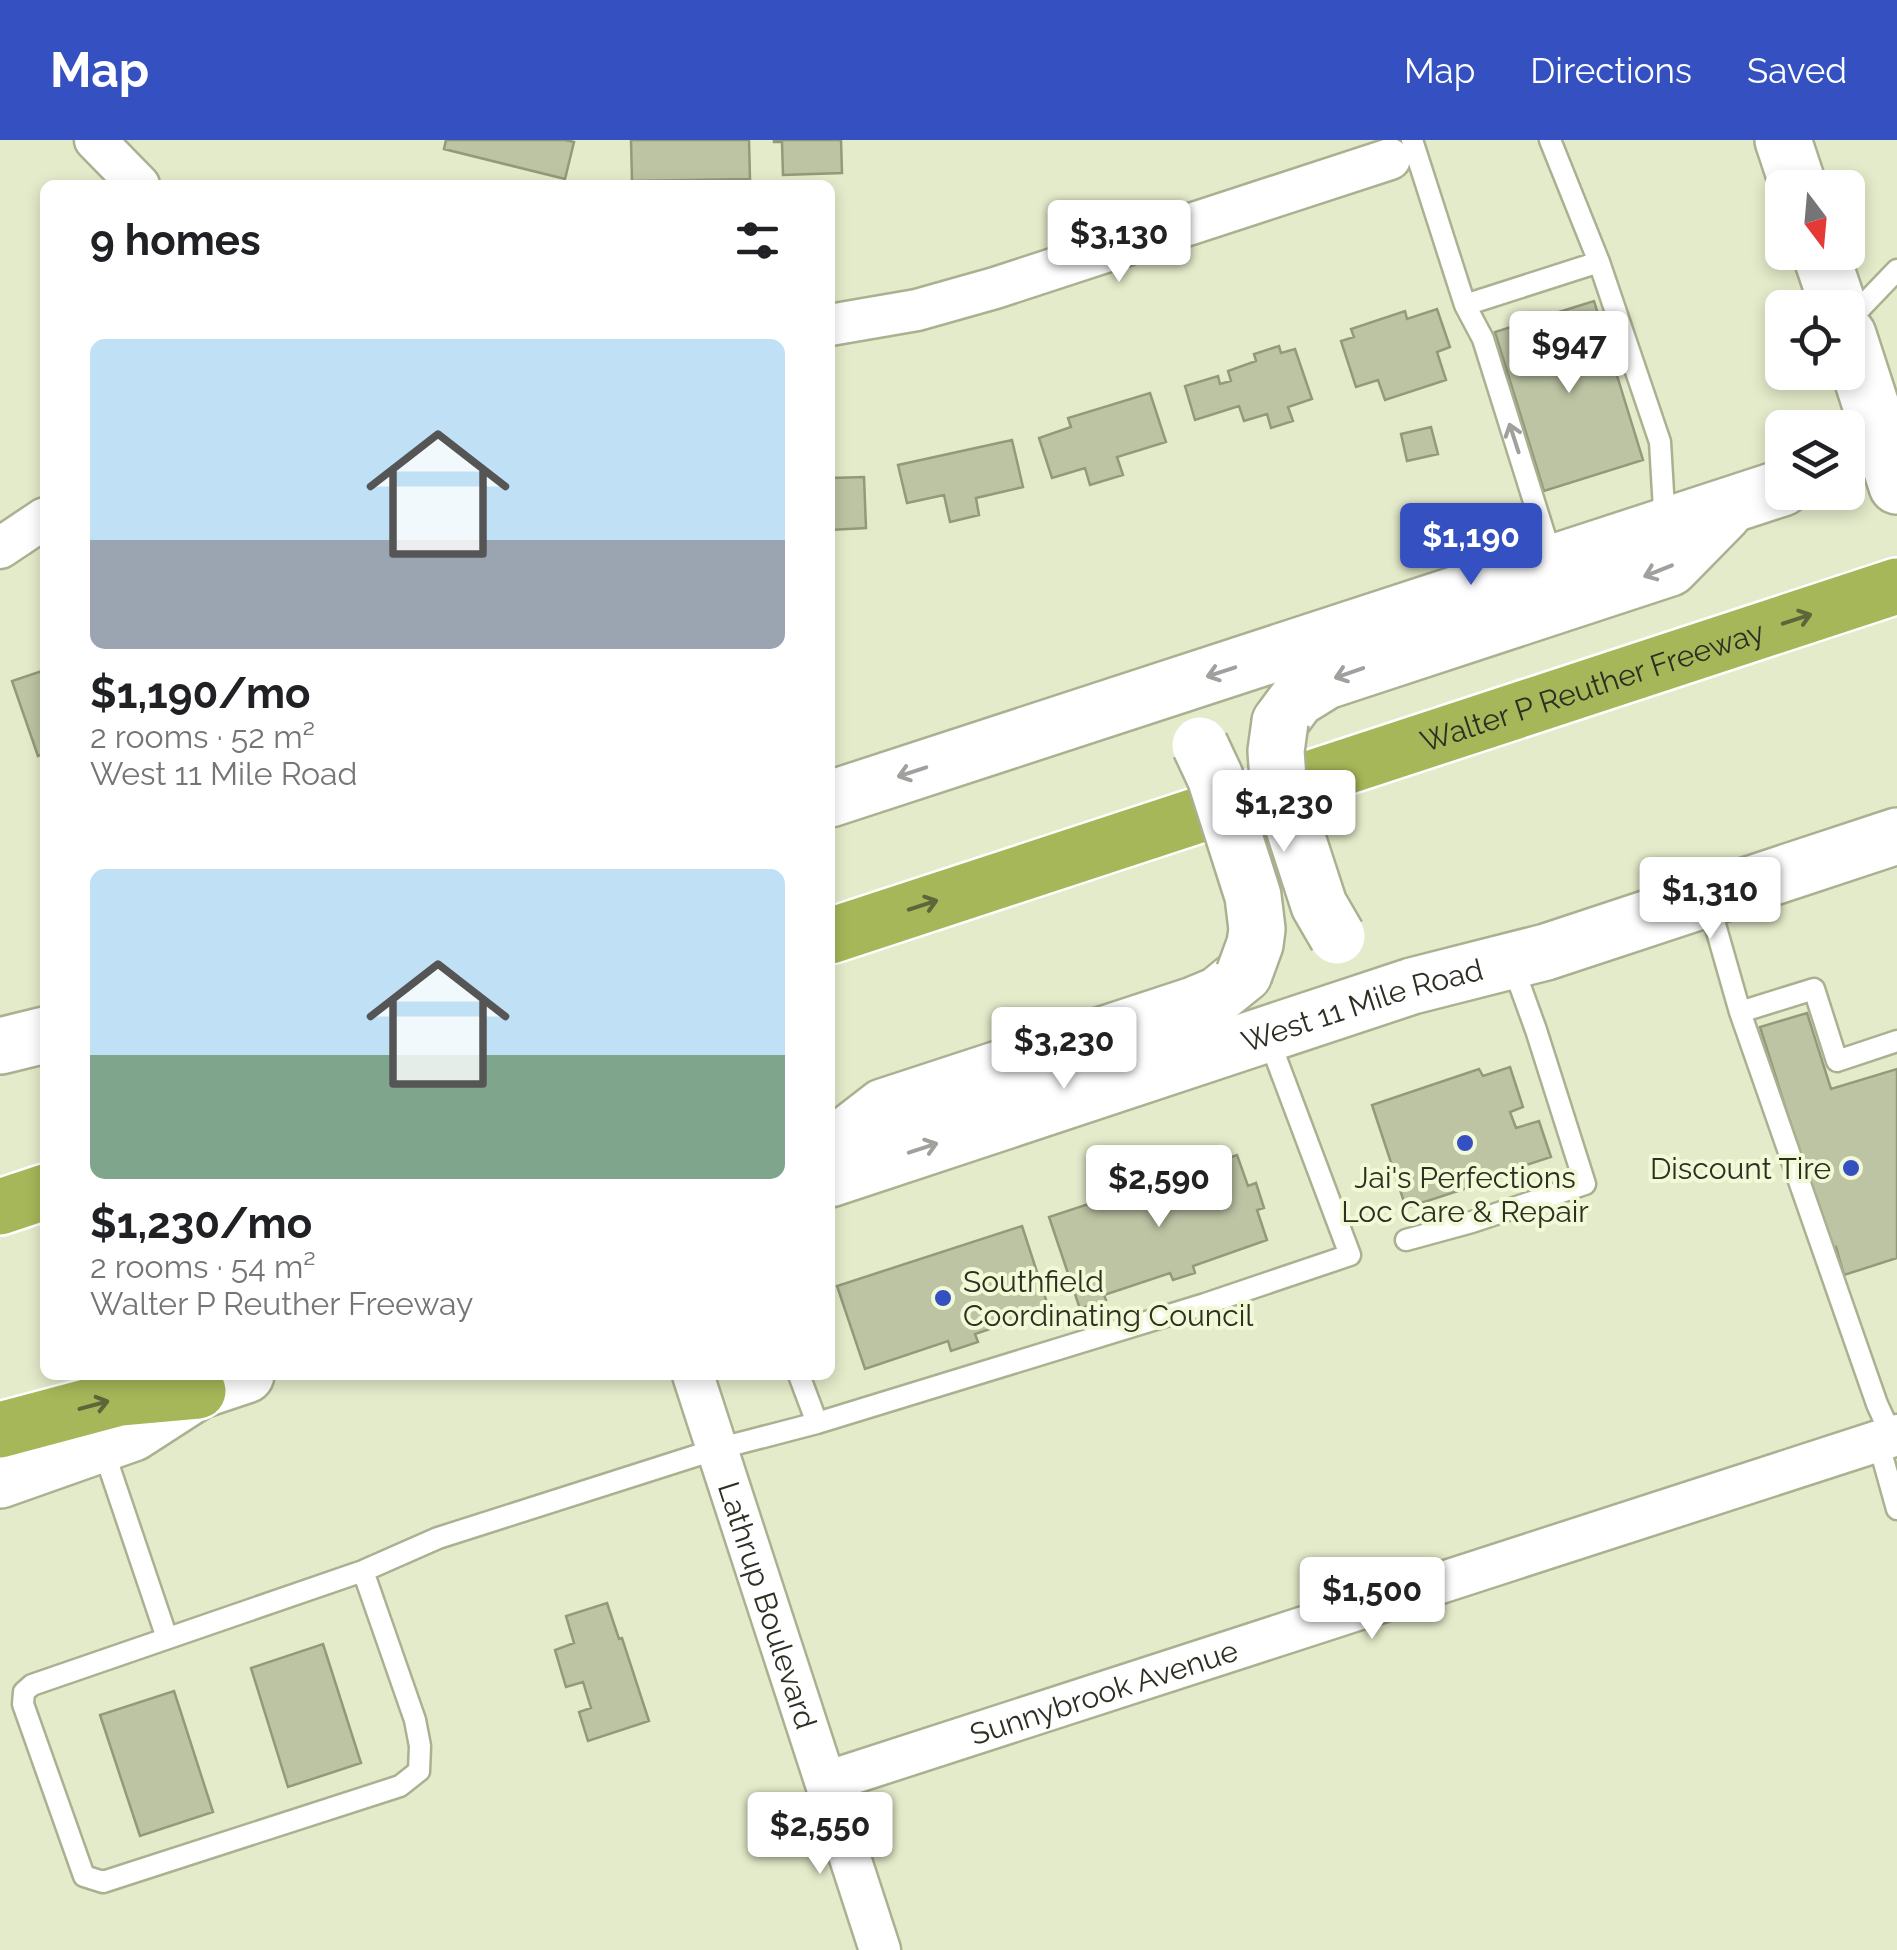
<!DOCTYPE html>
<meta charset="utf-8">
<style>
:root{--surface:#fff;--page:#f2f2f2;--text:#202124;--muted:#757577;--accent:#3450c1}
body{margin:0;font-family:Raleway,sans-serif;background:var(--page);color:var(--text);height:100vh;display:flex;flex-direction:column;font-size:38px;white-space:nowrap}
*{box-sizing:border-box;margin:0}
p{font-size:32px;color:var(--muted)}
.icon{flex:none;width:55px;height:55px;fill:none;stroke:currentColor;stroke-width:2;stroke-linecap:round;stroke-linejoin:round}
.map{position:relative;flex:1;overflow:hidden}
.details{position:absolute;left:40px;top:40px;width:795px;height:1200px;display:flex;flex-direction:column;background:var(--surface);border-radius:15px;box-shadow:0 5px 15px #0003}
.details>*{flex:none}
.needle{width:65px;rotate:164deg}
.controls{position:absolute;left:1765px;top:30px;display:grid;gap:20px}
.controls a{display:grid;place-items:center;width:100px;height:100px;border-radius:15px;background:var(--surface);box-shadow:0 5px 15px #0003;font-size:50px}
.price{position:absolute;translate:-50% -85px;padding:0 22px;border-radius:10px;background:#fff;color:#222;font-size:32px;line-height:65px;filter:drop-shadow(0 2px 5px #0008)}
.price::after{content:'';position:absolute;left:50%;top:60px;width:30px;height:22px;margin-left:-15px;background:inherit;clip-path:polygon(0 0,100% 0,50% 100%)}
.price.current{background:var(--accent);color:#fff}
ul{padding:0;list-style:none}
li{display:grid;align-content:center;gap:20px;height:530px;padding:0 50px}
li span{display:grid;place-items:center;height:310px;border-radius:15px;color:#555}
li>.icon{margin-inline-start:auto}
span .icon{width:180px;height:180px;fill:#fffc;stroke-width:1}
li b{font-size:42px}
h2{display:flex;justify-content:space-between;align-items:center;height:120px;padding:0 50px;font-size:42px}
header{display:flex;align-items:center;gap:60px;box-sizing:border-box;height:140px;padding:0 50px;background:var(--accent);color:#fff}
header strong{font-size:48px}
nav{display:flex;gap:55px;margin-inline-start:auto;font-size:35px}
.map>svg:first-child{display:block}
.building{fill:#bcc4a4;stroke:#939a7b;stroke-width:2.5}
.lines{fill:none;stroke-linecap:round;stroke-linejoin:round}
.service-casing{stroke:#aab191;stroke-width:25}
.minor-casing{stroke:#aab191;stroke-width:45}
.secondary-casing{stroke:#aab191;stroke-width:60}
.motorway-casing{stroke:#fff;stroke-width:60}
.service{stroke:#fff;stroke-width:20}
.minor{stroke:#fff;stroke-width:40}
.secondary{stroke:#fff;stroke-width:55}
.motorway{stroke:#a5b759;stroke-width:55}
.secondary-bridge-casing{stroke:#aab191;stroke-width:60;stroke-linecap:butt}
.secondary-bridge{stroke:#fff;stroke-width:55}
.oneway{stroke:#a0a19c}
.oneway2{stroke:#5d6539}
.poi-dot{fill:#3450c1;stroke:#f1f9d7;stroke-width:4}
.labels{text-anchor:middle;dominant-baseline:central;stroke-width:8;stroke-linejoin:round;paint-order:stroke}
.street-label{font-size:30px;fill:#2d2f23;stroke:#f1f9d7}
.poi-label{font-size:30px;fill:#2d2f23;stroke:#f1f9d7;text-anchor:end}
</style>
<header>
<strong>Map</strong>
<nav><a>Map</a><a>Directions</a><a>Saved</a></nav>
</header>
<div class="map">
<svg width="1897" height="1810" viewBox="0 0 1897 1810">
<rect width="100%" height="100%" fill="#e4ebca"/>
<!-- building -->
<path class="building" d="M446,0H565L574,2L565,39L444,9Z
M631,0H749L750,39L632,41Z
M774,0H841L842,33L783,35L782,2H774Z
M1594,161L1643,320L1544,351L1495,192Z
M1437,169L1450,207L1437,212L1446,240L1385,260L1378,240L1356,247L1341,201L1354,197L1351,189L1405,171L1407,179Z
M1279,206L1281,213L1295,209L1312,259L1288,267L1293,281L1271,288L1267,274L1244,281L1239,266L1195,280L1185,246L1218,236L1220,244L1231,241L1228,231L1256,221L1254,214Z
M1150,253L1166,302L1117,317L1123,335L1090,345L1085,328L1052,338L1039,298L1071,287L1068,278Z
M1431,287L1438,314L1407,321L1401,294Z
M1012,300L1023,347L976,358L979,375L950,382L944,355L907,363L898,325Z
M864,337L866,388L830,390V338Z
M45,530V613L38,616L12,541Z
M1807,873L1831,949L1897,929V1118L1844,1135L1836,1107L1830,1109L1760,887Z
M1510,927L1523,967L1510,972L1516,988L1539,981L1551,1017L1508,1031L1510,1034L1406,1068L1372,965L1479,929L1483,936Z
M1237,1015L1248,1046L1256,1043L1264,1068L1257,1070L1267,1100L1193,1126L1195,1133L1173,1140L1170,1133L1104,1155L1106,1160L1080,1169L1049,1077Z
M1022,1086L1049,1169L975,1194L978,1202L951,1211L948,1201L865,1229L837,1146Z
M607,1463L619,1499L622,1498L649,1581L588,1601L579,1572L591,1568L583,1542L566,1547L555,1510L574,1503L566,1476Z
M323,1504L361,1623L288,1647L251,1528Z
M174,1551L213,1672L140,1696L100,1575Z"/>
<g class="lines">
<!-- service casing -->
<g class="service-casing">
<path id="service" d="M1412,0L1465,165
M1550,0L1599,122L1660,302L1665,386
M1848,181L1897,130
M1553,422L1483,199L1465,165L1599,122
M1708,760L1740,872
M1406,1100L1472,1082L1585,1044L1536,890L1511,821
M799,1235L817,1283
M1892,1297L1877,1264L1740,872L1814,849L1837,921L1897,901
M1878,1301L1897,1369
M102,1306L167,1498
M363,1431L415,1580L420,1606L419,1631L400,1646L103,1742L84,1736L23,1564L24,1552L32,1545L363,1431L438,1398L717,1309L817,1283L1205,1164L1350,1115L1268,897"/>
</g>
<!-- minor casing -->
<g class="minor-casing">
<g id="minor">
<path d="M95,0L139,45"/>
<path d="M830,185L917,170L995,148L1390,19"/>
<path d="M0,408L45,378"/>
<path id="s1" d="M693,1235L880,1810"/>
<path id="s2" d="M826,1642L1897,1295"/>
</g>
</g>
<!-- secondary casing -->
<g class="secondary-casing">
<g id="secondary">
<path d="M1783,0L1799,48"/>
<path d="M1820,112L1839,168"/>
<path d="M1848,195L1897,346"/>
<path d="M1280,582L1297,559L1326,541L1670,428L1724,373"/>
<path d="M830,659L1782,348"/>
<path d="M0,906L45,895"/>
<path d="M830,1008L883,967L1194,865L1218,855L1244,834"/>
<path id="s3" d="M830,1039L1412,846L1546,812L1897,696"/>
<path d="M0,1340L133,1293L198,1251L246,1235"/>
</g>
</g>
<!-- motorway casing -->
<g class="motorway-casing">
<g id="motorway">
<path id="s4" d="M830,796L1897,446"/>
<path d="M0,1067L45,1052"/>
<path d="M0,1290L120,1258L198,1251"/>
</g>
</g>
<!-- service -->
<use href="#service" class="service"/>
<!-- minor -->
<use href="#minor" class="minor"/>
<!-- secondary -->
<use href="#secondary" class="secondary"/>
<!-- motorway -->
<use href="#motorway" class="motorway"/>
<!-- secondary-bridge casing -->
<g class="secondary-bridge-casing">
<path id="secondary-bridge" d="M1280,582L1276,611L1278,639L1319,765L1337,796
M1200,605L1215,637L1253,756L1257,789L1255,804L1244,834"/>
</g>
<!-- secondary-bridge -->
<use href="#secondary-bridge" class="secondary-bridge"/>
</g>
<!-- one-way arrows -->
<defs><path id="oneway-shaft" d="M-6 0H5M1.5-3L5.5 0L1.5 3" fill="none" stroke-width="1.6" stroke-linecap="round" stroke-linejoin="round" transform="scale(2.5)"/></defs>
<g class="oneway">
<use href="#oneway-shaft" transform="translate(1514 298) rotate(-108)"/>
<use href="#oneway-shaft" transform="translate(1658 431) rotate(158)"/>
<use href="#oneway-shaft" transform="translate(1221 532) rotate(162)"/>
<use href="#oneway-shaft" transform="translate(1349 533) rotate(161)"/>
<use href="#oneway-shaft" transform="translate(912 632) rotate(162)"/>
<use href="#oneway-shaft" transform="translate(923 1008) rotate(-18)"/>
</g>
<g class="oneway2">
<use href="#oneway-shaft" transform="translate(1797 479) rotate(-18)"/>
<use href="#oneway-shaft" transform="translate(923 765) rotate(-18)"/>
<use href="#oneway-shaft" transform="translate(94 1265) rotate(-15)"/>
</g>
<!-- markers -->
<g class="poi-dot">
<circle cx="1465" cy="1003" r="10"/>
<circle cx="1851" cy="1028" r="10"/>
<circle cx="943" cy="1158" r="10"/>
</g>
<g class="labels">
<!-- street labels -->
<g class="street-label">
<text stroke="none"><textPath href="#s4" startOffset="802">Walter P Reuther Freeway</textPath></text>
<text stroke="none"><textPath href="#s3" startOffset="560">West 11 Mile Road</textPath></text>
<text stroke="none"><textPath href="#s1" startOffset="242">Lathrup Boulevard</textPath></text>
<text stroke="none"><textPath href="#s2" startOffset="292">Sunnybrook Avenue</textPath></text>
</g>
<!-- poi labels -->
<g class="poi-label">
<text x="1831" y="1028">Discount Tire</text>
<text x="1465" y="1037" text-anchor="middle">Jai's Perfections<tspan x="1465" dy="34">Loc Care &amp; Repair</tspan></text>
<text x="963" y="1141" text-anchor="start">Southfield<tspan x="963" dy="34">Coordinating Council</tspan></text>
</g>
</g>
</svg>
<div class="controls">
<a><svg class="needle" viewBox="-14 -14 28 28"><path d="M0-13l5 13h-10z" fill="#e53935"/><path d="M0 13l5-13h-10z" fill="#757577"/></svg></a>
<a><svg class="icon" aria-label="locate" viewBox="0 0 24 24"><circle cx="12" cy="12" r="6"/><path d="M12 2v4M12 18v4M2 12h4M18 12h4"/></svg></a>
<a><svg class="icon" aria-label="layers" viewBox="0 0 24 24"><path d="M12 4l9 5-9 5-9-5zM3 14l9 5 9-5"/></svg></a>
</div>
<b class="price" style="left:1119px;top:145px">$3,130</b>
<b class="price" style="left:1569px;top:256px">$947</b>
<b class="price current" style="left:1471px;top:448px">$1,190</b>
<b class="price" style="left:1284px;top:715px">$1,230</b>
<b class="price" style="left:1710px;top:802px">$1,310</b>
<b class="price" style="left:1064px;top:952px">$3,230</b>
<b class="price" style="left:1159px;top:1090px">$2,590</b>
<b class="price" style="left:1372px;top:1502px">$1,500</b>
<b class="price" style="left:820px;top:1737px">$2,550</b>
<section class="details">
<h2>9 homes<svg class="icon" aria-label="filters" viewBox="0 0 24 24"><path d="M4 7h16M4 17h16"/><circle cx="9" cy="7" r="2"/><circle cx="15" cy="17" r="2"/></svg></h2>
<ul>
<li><span style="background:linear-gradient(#bfe0f5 65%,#9aa5b1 0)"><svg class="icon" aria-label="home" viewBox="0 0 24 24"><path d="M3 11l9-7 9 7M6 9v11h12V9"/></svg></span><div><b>$1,190/mo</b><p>2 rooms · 52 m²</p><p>West 11 Mile Road</p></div></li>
<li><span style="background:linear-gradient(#bfe0f5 60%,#7fa58c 0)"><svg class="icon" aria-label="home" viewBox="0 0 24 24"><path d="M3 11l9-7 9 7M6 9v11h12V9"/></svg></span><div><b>$1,230/mo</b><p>2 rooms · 54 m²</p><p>Walter P Reuther Freeway</p></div></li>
</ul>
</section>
</div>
